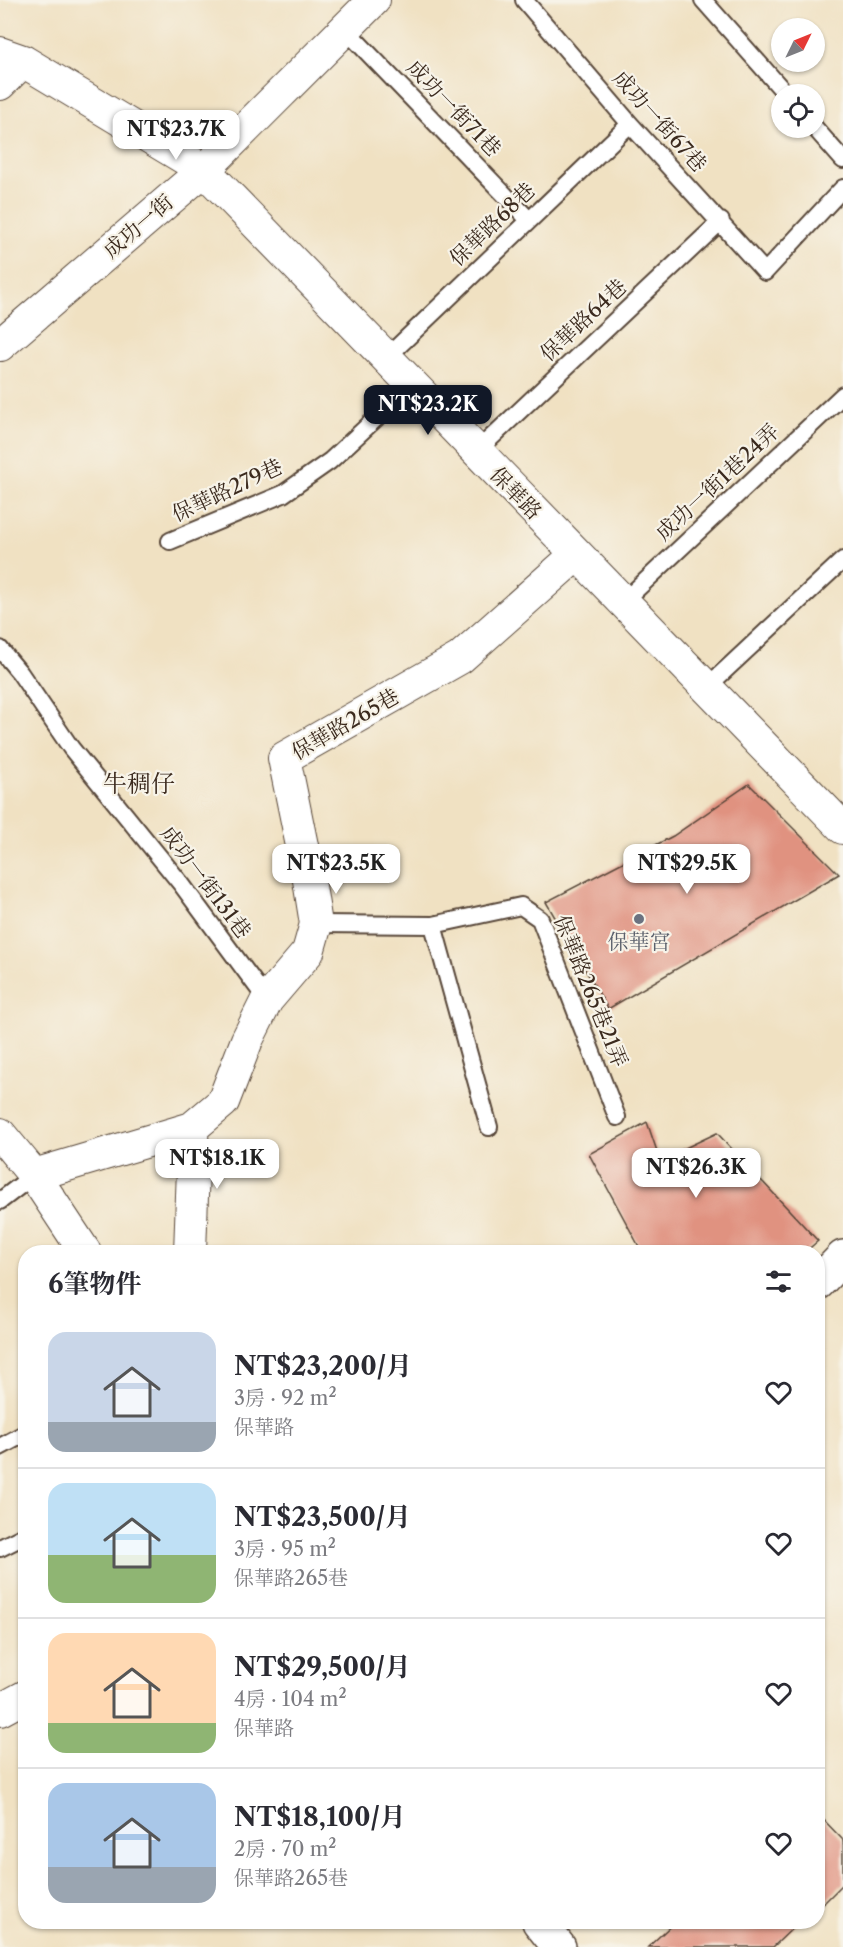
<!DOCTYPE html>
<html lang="zh-TW">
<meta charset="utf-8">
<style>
:root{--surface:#fff;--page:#f2f2f3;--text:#2b2b33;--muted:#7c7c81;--line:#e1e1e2;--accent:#111827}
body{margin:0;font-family:"Libre Caslon Text","Noto Serif TC",serif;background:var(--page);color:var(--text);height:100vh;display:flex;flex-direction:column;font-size:22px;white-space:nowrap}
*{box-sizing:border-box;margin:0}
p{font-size:20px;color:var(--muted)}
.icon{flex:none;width:33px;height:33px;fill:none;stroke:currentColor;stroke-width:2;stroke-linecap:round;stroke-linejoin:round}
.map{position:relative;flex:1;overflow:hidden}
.sheet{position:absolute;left:18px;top:1245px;width:807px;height:684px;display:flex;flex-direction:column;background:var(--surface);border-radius:24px;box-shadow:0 2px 4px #0004}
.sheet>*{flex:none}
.needle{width:39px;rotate:47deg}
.buttons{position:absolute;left:771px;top:18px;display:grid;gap:12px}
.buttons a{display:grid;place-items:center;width:54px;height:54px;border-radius:50%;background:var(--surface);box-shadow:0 2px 4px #0004;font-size:30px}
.price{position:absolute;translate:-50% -51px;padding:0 14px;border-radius:12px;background:#fff;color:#222;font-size:20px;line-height:39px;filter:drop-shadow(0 2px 3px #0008)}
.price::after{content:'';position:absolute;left:50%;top:36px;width:18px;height:14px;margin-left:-9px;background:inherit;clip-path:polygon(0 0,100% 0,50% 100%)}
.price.selected{background:var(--accent);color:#fff}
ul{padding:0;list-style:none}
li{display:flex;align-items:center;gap:18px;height:150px;padding:0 30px}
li+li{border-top:2px solid var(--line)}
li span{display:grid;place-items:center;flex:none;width:168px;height:120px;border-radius:18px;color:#555}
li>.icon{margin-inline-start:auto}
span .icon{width:72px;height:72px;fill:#fffc;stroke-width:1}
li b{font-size:26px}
h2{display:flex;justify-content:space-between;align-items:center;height:72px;padding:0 30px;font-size:26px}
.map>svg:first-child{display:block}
.building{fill:#e09280}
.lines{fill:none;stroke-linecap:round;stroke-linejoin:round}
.service-casing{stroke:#564537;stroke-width:20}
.minor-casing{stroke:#564537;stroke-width:34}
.tertiary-casing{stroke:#564537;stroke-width:36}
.service{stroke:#fff;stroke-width:16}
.minor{stroke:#fff;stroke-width:32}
.tertiary{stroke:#fff;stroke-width:33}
.worship-dot{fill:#6b7280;stroke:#f7f3e8;stroke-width:2}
.labels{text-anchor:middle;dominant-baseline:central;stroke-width:4.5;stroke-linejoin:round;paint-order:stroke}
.street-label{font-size:21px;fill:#3b2a1e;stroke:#f7f3e8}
.worship-label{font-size:21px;fill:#5b616d;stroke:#f7f3e8}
.quarter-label{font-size:24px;fill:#3b2a1e;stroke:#f7f3e8}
</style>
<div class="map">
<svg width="843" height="1947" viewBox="0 0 843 1947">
<rect width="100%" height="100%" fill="#f7f3e8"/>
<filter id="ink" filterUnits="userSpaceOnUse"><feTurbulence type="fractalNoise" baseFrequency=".0167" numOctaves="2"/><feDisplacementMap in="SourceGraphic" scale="12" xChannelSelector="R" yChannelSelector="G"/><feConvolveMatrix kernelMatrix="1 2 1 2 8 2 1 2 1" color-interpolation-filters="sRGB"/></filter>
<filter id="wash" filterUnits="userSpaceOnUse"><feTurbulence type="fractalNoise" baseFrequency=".008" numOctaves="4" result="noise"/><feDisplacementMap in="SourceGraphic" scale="24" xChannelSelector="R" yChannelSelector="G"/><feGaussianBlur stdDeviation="1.35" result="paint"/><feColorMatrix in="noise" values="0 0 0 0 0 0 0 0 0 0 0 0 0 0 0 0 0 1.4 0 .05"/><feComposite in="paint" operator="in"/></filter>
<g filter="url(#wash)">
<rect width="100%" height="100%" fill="#f0e1c2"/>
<g id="blocks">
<!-- building -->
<path class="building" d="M749,784L839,874L608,1009L546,902L673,836Z
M647,1122L660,1160L717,1133L818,1241L805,1252H642L589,1154Z
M818,1814L843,1840V1884L818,1909Z
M675,1922H799L773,1947H648Z"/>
</g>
</g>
<g filter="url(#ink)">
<use href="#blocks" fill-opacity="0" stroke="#564537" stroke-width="1.5"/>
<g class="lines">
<!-- service casing -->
<g class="service-casing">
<path id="service" d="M524,0L630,124L765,272L843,188
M703,0L786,94
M345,29L529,220
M814,127L843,160
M386,358L630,124
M477,451L721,221
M170,541L283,494L330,461L412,385
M622,603L843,395
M0,649L20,673L71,748L182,885L267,1000
M707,687L843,560
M316,924L433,925L521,906L540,919L617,1117
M433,925L489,1127
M0,1201L34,1175
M0,1447L26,1433
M0,1548L26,1535"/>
</g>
<!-- minor casing -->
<g class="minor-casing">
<path id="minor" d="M0,53L23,61L204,170L843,828
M0,84L23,61
M0,345L204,170L374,0
M0,1134L34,1175L85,1252
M34,1175L192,1128L223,1102L247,1040L267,1000L308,952L316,924L309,880L284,758L460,658L576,555
M190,1252L193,1168L192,1128
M0,1710L26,1696"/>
</g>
<!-- tertiary casing -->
<g class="tertiary-casing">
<path id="tertiary" d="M818,1283L843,1257
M539,1922L559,1947"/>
</g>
<!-- service -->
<use href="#service" class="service"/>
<!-- minor -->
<use href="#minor" class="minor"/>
<!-- tertiary -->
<use href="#tertiary" class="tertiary"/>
</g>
</g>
<!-- markers -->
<circle class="worship-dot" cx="639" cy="919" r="6"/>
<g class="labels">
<!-- street labels -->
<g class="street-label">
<text transform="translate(454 108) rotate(46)">成功一街71巷</text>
<text transform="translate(660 121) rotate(48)">成功一街67巷</text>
<text transform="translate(492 224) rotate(-44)">保華路68巷</text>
<text transform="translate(138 226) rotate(-41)">成功一街</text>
<text transform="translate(583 320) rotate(-43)">保華路64巷</text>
<text transform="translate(717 482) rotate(-43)">成功一街1巷24弄</text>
<text transform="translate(227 490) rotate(-25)">保華路279巷</text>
<text transform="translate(516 493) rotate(46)">保華路</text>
<text transform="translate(345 724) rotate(-30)">保華路265巷</text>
<text transform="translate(206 882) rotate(53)">成功一街131巷</text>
<text transform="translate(591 991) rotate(68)">保華路265巷21弄</text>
</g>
<!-- worship labels -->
<g class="worship-label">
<text x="639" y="941">保華宮</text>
</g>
<!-- quarter labels -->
<g class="quarter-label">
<text x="139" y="783">牛稠仔</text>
</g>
</g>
</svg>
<div class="buttons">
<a><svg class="needle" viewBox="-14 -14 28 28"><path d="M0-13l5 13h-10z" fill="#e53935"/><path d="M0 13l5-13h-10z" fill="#7c7c81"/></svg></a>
<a><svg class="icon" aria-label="locate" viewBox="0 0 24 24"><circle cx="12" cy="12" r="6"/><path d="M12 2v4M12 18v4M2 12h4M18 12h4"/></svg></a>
</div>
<b class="price" style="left:176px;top:161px">NT$23.7K</b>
<b class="price selected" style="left:428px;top:436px">NT$23.2K</b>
<b class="price" style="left:336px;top:895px">NT$23.5K</b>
<b class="price" style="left:687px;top:895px">NT$29.5K</b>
<b class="price" style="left:217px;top:1190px">NT$18.1K</b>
<b class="price" style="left:696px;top:1199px">NT$26.3K</b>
<section class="sheet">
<h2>6筆物件<svg class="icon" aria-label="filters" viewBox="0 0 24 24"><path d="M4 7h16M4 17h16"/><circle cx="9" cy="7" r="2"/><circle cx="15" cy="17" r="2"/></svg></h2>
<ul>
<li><span style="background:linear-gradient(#c9d6e8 75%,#9aa5b1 0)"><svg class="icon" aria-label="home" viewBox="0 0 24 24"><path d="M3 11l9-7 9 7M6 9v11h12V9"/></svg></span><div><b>NT$23,200/月</b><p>3房 · 92 m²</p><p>保華路</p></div><svg class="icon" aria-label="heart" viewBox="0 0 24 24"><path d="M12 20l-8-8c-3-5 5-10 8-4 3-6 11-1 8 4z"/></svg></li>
<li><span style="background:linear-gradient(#bfe0f5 60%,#8fb573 0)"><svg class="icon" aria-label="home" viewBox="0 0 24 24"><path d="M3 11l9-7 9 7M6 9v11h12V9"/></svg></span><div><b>NT$23,500/月</b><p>3房 · 95 m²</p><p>保華路265巷</p></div><svg class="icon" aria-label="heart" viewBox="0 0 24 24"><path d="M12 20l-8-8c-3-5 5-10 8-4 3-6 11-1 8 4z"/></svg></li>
<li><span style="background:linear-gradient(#ffd9b3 75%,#8fb573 0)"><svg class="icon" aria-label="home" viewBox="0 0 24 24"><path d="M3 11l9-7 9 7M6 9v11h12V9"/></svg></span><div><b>NT$29,500/月</b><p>4房 · 104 m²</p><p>保華路</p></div><svg class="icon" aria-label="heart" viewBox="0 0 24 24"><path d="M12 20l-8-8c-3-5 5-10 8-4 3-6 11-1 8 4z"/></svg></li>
<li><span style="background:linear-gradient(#a9c7e8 70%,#9aa5b1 0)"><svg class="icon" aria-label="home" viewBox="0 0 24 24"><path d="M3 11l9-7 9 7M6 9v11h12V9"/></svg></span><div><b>NT$18,100/月</b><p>2房 · 70 m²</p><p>保華路265巷</p></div><svg class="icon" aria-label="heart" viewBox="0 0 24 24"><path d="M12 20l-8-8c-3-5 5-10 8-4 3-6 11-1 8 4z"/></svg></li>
</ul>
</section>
</div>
